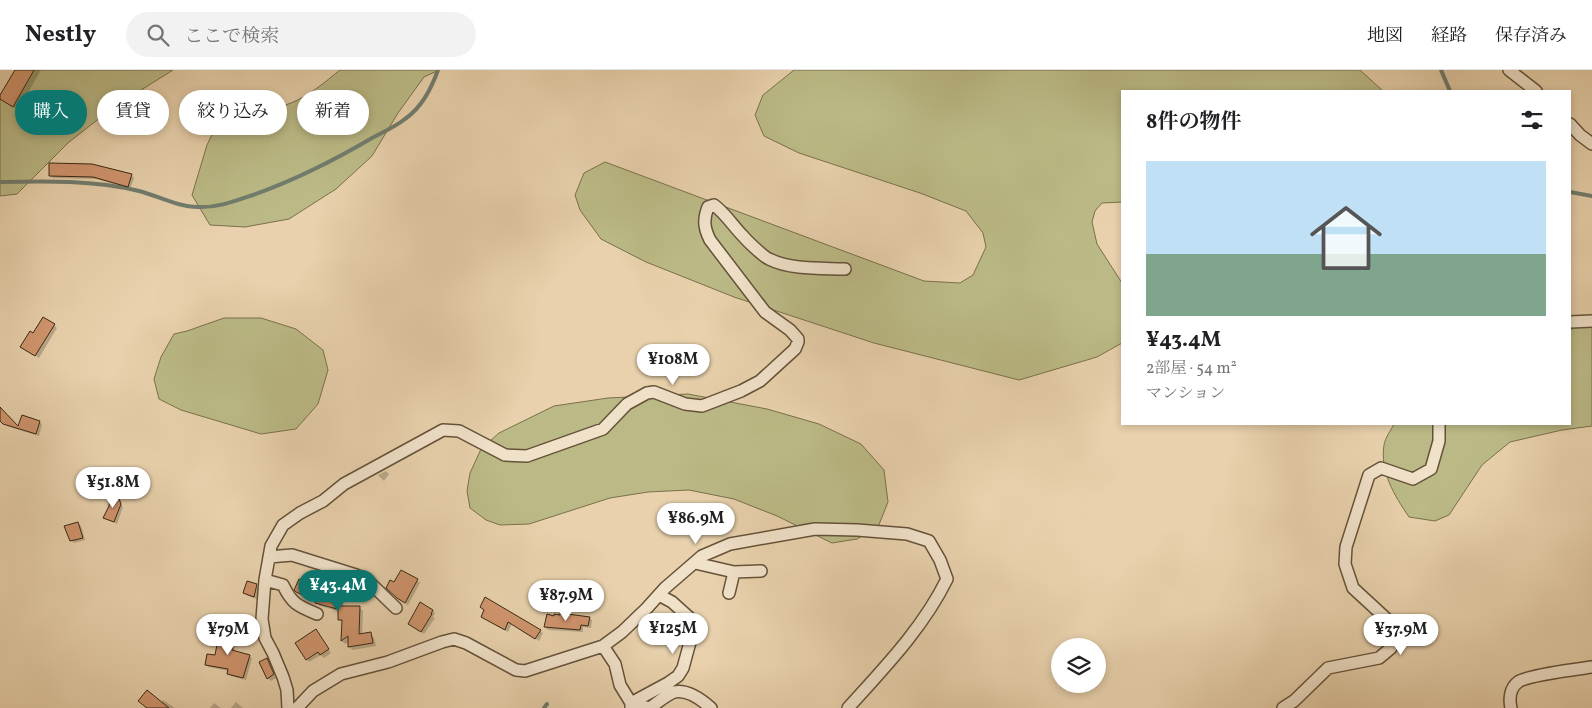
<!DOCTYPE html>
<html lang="ja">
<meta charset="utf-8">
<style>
:root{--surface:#fff;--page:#f2f2f2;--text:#202124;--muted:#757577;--line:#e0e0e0;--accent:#0f766e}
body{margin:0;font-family:Vollkorn,"Noto Serif JP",serif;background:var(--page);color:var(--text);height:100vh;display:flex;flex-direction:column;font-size:19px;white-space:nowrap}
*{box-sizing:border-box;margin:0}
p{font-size:16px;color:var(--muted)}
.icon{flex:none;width:28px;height:28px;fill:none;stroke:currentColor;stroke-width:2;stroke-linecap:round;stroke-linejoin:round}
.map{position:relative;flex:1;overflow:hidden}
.panel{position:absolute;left:1121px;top:20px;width:450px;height:335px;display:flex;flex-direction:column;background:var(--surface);border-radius:0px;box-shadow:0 2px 8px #0003}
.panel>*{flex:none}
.banner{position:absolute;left:15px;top:20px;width:475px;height:45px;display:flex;gap:10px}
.buttons{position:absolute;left:1051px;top:568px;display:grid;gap:10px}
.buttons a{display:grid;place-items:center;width:55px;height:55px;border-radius:50%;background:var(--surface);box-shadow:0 2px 8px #0003;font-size:25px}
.price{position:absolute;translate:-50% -42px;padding:0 11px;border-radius:18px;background:#fff;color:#222;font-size:16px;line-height:32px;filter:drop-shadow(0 1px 2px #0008)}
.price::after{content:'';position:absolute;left:50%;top:30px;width:15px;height:11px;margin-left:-8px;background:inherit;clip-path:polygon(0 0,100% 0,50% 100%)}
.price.current{background:var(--accent);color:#fff}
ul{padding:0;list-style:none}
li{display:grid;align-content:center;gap:10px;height:265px;padding:0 25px}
li span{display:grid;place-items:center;height:155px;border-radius:0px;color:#555}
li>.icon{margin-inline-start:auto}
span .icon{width:90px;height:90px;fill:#fffc;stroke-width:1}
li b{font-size:21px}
h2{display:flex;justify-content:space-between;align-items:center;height:60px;padding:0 25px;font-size:21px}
.chip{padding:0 18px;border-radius:22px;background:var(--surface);box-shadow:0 2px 8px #0003;font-size:18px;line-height:45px}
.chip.current{background:var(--accent);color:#fff}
header{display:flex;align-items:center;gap:30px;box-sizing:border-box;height:70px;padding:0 25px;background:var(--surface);border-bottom:1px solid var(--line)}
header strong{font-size:24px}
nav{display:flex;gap:28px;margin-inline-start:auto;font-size:18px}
.search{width:350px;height:45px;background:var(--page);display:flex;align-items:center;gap:12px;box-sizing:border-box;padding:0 18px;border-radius:28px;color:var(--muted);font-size:19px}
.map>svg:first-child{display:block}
.green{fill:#bbba86;stroke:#7a704c}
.shadow{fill:#0003}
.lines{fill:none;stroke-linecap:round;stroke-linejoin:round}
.stream{stroke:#717d6f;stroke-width:4}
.building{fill:#d0956e;stroke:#392713}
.minor-casing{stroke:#655239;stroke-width:14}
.minor{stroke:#f0e1c9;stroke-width:11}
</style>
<header>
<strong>Nestly</strong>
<div class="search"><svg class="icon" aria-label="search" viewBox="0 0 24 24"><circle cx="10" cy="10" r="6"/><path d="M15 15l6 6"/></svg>ここで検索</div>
<nav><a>地図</a><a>経路</a><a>保存済み</a></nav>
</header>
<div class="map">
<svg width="1592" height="638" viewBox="0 0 1592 638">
<rect width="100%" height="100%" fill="#e8d1ac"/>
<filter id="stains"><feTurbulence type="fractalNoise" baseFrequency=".004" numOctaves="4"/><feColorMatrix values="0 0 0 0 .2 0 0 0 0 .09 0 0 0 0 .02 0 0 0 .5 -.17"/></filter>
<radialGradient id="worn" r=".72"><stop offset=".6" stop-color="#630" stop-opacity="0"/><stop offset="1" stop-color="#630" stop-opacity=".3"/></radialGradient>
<!-- green -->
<path class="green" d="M21,0H173L114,37L69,72L17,124L0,126V25Z
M340,0H439L424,7L398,43L372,86L336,119L289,149L245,157L210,155L192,125L207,75L222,44C245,43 270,42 291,33C309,26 325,12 340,0Z
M794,0H1360L1383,21H1122V132L1102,133L1095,141L1092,152L1097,174L1122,213V273L1097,287L1019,310L874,273L734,227L646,192L601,169L580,140L575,125L584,103L605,92L924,211L960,213L973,205L986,177L983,163L966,141L920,123L799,83L764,66L755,45L763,25Z
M224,248H261L296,259L323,280L328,300L318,334L296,359L261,364L181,340L159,329L154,309L161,287L174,264L187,261Z
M1592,249V356L1562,360L1510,372L1482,395L1449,445L1435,451L1409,447C1394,425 1380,402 1384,375C1385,368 1391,360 1394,354H1570V260Z
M688,324L767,339L819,354L861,374L884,400L888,432L878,457L857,469L832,473L777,446L734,429L689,420L648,422L610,428L529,454L500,455L486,450L470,438L467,421L470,403L481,379L499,363L554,336L608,328Z"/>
<!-- shadow -->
<path class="shadow" d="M17,0H41L18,40L0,28Z
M50,105H131L134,108L130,119L97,109L53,108Z
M54,255L57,258L39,288L22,277L34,265Z
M0,346L19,358L40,352L42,355L39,366L7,356L0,349Z
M386,401L389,404L384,411L378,405Z
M117,427L123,437L117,454L105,448Z
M78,453L81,456L85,470L74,473L71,470Z
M417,510L420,513L408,535L401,531L387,518L394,514Z
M256,516L259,519L257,529L248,526L245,523Z
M296,520L324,521L341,526L345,529L342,537H359L363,541L362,565L370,564L374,568L376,576L353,580L349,577L350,571L345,574L342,571L343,553L339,549V541L320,536L316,532L301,525Z
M433,541L435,543L433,547L435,548L424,564L410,554Z
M485,541L540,561L543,563L539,571L512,554L508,562L485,549Z
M589,548L592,550L591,558L583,557V562L548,560L545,557Z
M235,564L237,566L234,582L249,586L252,588L246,610L231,606L228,603L229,601L209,597L206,594L216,587Z
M318,564L331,583L324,588L321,585L309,592L307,589Z
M267,589L269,592L276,608L271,611L268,608Z
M163,630L175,638H148L161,633Z
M236,632L243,638H231Z
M214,633L221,638H210Z"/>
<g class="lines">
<!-- stream -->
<path class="stream" d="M1441,0L1450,21
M0,112C46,111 94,110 139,121C158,126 178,137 198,137C217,138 235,131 253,125C295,110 333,91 372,68C383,62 395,57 405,49C422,37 431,19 438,0
M1570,122L1592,126
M544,638L547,634"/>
</g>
<!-- building -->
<path class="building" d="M15,0H34L13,37L0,29V25Z
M49,93L92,94L132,104L128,117L93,107L49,106Z
M43,247L55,254L35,286L20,277L30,261L33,263Z
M0,337L18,356L22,345L40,351L36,364L3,354L0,351Z
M110,426H118L121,434L114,452L103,448L109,436Z
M78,452L83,468L70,471L64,456Z
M401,500L418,509L405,533L397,528L386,518L390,510L394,512Z
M299,509L325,520L342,524L338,536H360L359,564L371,562L373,573L348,577V566L341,571L342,550H338V536L337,539L315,533V531L296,522L294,520Z
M247,511L257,514L254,527L243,523Z
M485,527L541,560L535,569L508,552L505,560L481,547L484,540L480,537Z
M420,532L433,540L431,544H432L421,562L408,554Z
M560,543L590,547L588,556L581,555L580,560L544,557L547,544L554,546V544L560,545Z
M220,559L235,562L232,580L250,585L243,608L227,604L228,599L205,595L207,584L215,585Z
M316,559L329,579L320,585L318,582L306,590L295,573Z
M267,588L274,604L267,609L259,592Z
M147,620L169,638H147L138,631Z"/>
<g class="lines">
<!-- minor casing -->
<g class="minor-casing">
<path id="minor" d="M1509,0L1536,21
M1570,54L1580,65L1592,74
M1570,252L1592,251
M269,487L292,485L356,505L366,509L396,538
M695,493L734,502L761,501
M265,510L283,515C292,534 298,536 317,544
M729,523L734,502
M603,576L615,594L620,615L631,633L650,638C657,633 666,625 674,622C688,619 702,630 711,638
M288,638L287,620L283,607L273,583L265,568L262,549L265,510L271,476L283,455L300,443L323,431L344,414L443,360L459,361L505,385L527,386L603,359L627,334L647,323L654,322L685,334L702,336L741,321L760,311L795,279L798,272V269L790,260L765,242L710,170C704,158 703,150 708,137L714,135C726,144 733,156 743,166C747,171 764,187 769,189C791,200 821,198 845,199
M297,638L313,621L341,604L388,592L442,572L454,569L466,573L516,600L525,601L603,576L622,562L647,538L665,518L702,486L730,474L815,459L857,460L907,464L929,471L940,490L947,509C923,558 884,598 848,638
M631,638V633L668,613L678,606L683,598L693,561L692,550L672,532L659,525
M1283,638L1294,631L1328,598L1379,588L1391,578L1394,571L1391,553L1353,518L1345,494L1346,477L1369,405L1381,398L1413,409L1431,399L1439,371V354
M1511,638C1509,629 1510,618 1518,612C1527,605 1578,599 1592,597"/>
</g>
<!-- minor -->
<use href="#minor" class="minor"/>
</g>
<rect width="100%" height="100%" filter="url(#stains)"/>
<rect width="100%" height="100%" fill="url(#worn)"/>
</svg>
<div class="buttons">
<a><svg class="icon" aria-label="layers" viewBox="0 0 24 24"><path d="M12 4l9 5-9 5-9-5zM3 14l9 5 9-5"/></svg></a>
</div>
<b class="price" style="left:673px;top:316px">¥108M</b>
<b class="price" style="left:113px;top:439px">¥51.8M</b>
<b class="price" style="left:696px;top:475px">¥86.9M</b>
<b class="price current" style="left:338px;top:542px">¥43.4M</b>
<b class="price" style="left:566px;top:552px">¥87.9M</b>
<b class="price" style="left:673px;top:585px">¥125M</b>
<b class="price" style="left:228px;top:586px">¥79M</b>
<b class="price" style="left:1401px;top:586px">¥37.9M</b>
<div class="banner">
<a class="chip current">購入</a>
<a class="chip">賃貸</a>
<a class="chip">絞り込み</a>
<a class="chip">新着</a>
</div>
<section class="panel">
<h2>8件の物件<svg class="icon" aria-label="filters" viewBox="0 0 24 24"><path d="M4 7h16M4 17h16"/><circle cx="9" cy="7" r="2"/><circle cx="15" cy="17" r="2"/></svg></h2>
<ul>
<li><span style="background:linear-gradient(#bfe0f5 60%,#7fa58c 0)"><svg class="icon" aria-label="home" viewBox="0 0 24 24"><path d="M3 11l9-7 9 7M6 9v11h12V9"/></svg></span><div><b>¥43.4M</b><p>2部屋 · 54 m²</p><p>マンション</p></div></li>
</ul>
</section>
</div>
